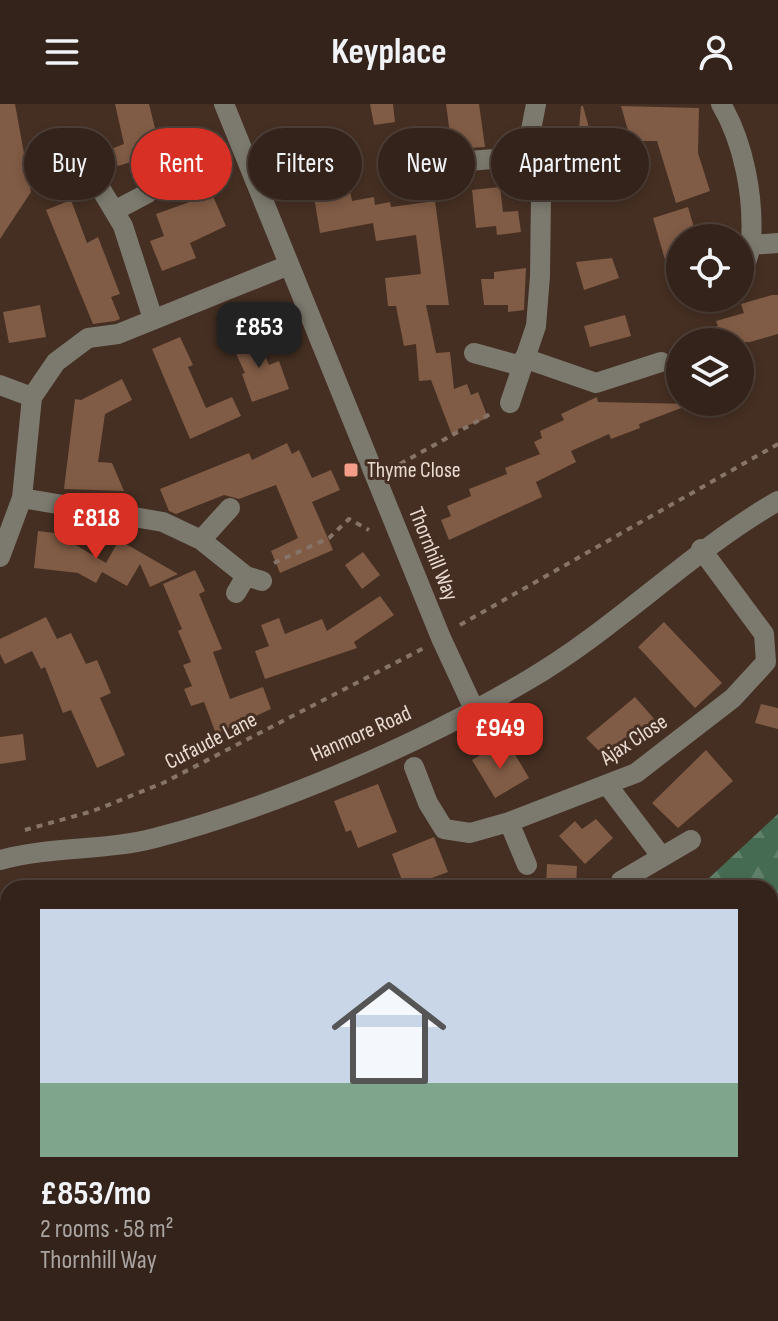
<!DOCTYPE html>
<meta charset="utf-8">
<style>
:root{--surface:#34231a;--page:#3f2f27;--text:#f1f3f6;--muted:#a9a4a2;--line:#4e4039;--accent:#d93025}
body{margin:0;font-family:"Sofia Sans Condensed",sans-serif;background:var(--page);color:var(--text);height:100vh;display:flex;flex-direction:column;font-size:30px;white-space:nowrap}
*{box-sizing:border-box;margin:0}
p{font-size:26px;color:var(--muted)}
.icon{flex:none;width:44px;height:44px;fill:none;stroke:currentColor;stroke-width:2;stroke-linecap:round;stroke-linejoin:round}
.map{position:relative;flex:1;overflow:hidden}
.side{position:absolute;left:0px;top:776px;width:778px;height:442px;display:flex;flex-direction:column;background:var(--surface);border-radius:24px 24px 0 0;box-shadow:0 4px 12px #0003,0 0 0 2px var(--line)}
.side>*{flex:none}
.hud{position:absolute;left:24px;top:24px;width:730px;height:72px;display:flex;gap:16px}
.controls{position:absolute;left:666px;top:120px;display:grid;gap:16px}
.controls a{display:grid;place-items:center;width:88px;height:88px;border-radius:50%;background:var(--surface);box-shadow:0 4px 12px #0003,0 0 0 2px var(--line);font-size:40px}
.price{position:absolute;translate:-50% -68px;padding:0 18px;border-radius:16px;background:var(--accent);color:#fff;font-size:26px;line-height:52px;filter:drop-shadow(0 2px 4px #0008)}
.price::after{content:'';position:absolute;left:50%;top:48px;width:24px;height:18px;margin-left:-12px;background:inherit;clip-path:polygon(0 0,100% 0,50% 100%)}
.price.current{background:#222;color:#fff}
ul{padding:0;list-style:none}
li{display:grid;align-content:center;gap:16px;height:424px;padding:0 40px}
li+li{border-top:2px solid var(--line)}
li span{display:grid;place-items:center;height:248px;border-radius:0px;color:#555}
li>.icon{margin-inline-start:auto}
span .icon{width:144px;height:144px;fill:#fffc;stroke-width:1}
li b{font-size:34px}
.chip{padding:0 28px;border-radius:36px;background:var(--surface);box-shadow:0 4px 12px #0003,0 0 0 2px var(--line);font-size:28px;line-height:72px}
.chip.current{background:var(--accent);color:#fff}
header{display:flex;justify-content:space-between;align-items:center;height:104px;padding:0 40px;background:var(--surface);font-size:36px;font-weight:700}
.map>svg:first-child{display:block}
.forest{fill:url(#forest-firs)}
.building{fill:#805b45}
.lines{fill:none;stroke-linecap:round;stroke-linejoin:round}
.path{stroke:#877469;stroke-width:4;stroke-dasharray:6 6;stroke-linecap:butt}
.minor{stroke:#7c796e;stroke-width:20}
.rail{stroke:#9d8b81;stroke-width:6;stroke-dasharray:10 10;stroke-linecap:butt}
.poi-dot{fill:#f49e8a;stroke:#452f22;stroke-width:3}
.labels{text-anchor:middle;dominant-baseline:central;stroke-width:6;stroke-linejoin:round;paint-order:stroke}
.poi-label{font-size:22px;fill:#e9dbd2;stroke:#452f22;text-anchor:start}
.street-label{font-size:22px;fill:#e9dbd2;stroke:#452f22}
</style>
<header><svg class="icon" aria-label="menu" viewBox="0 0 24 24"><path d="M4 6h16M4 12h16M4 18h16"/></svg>Keyplace<svg class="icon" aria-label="person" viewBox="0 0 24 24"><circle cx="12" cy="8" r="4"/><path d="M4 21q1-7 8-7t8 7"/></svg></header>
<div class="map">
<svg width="778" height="1217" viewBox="0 0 778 1217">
<defs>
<pattern id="forest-firs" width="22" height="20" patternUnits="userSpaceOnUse" patternTransform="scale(2)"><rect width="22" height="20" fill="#456b53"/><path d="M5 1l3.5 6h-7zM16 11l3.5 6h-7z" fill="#60806b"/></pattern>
</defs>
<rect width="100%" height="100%" fill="#452f22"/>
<!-- forest -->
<path class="forest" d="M778,710V866L770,867V784H710L708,775Z"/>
<!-- building -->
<path class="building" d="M0,0H15L31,88L0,135Z
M115,0H149L156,28L166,24L180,60L154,70L147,53L118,62L111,45L124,40Z
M370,0H393L395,18L374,21Z
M446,0H479L485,43L452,45Z
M581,2H583L600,64L576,61Z
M621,2L699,4L698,49L710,87L676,99L657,37H631Z
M215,47L222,69L199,77L191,56Z
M349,82L352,97L374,93L375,101L390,98L391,103L435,97L449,201H426L436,249L450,248L454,285L467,280L471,291L478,288L488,314L458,325V330L452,331L431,276L419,277L416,240L404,242L396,202H388L385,174L421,170L416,131L376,137L373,119L320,129L313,87Z
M500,83L503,108L518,107L521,128L497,131L496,122L476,124L472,86Z
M212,90L226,122L190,139L196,154L162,167L150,137L164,132L156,110Z
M71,96L87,139L98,133L120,190L111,193L120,215L115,217L93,220L46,106Z
M688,103L697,134H680V186L674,187L653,114Z
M612,154L619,174L584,186L576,158Z
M526,164L524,206L508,208V201H484L481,175H494V168Z
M772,191H778V230L750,238H683V232L718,222L716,217L744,209L741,200Z
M40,201L46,233L9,239L3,208Z
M625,211L631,232L590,243L584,222Z
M255,230L269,261L279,257L289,285L252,298L242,270L245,269L232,241Z
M180,233L193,261L188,263L206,304L232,293L241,312L190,335L152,245Z
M122,275L132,296L105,310L98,358L112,359L124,387L64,385L75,295L81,296Z
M597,293L598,298L692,300L639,320L640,324L611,335L609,330L571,347L576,358L536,378L542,393L449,436L441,416L451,412L447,402L471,392L469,385L507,370L505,364L540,350L534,338L542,334L540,327L564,316L561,310Z
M287,339L292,350L299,346L312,374L331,366L340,386L312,398L333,446L280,469L271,447L298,434L276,381L239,395L224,391L176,410L169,407L160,385L249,349L252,356Z
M38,427L70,431L69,437L106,459L119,436L178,470L150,483L140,460L127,482L102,468L96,479L78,469L34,464Z
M363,448L380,471L362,485L345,461Z
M195,466L205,487L199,490L222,545L213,548L230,595L263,583L271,605L216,630L204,598L191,602L184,585L192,582L183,561L191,558L178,527L182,525L163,480Z
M380,492L394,511L354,538L357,544L265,575L255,547L269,542L261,521L279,514L285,530L322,515L327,527Z
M46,513L57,535L71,529L86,560L97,556L111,589L100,594L125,651L97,664L71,606L63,609L45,563L41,565L32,547L5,560L0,550V535Z
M664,518L722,579L695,604L638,543Z
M635,593L656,617L614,653L608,647L603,651L586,634Z
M761,600L778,604V625L755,619Z
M23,630L26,656L0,660V633Z
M496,641L504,653L513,647L529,674L495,694L472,656Z
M706,646L733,677L678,724L652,699Z
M378,680L397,728L358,744L351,726L346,728L334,697Z
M596,715L613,734L585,760L559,732L575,717L582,725Z
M434,733L448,768L429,775L433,784H405L392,750Z
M547,760L577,762L576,784H546Z"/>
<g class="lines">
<!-- path -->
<path class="path" d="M400,360L492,309
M274,459L329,434L349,415L369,426
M460,521L778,340
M25,726L93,707L163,679L424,544"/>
<!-- minor -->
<path class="minor" d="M224,0L441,534L474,605
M721,0C744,39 754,93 751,138C751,149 744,162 740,173
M403,62L534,52
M89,65L123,122L153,215
M116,106L148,89
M751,141L778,139
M474,249L521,262
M524,254L596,279L661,258
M0,281L32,293
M510,299L536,222L540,172L541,92L531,26L536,0
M22,394L163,418L201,436L246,472
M201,436L230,404
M0,453L22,394L32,293L56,258L88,234L118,230L289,161
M236,489L246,472L262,477
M414,663L428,699L444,725L470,729L509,718L636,669L733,594L766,558L764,530L701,445
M608,682L662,753
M509,718L527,761
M0,756C51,742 105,747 155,734C277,702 420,640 528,576C617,524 689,448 778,397
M621,777L691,736
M770,1080L778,1087
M0,1169L8,1177
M308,1210L309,1217"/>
<!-- rail -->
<path class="rail" d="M770,994H778
M770,1008H778
M0,1037L8,1036
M0,1051L8,1050"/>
</g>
<!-- markers -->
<rect class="poi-dot" x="343" y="358" width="16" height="16" rx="4"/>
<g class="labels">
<!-- poi labels -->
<g class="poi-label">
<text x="367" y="366">Thyme Close</text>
</g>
<!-- street labels -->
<g class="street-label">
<text transform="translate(433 450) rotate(68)">Thornhill Way</text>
<text transform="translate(361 630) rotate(-24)">Hanmore Road</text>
<text transform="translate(634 636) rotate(-33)">Ajax Close</text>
<text transform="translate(211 637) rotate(-27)">Cufaude Lane</text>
</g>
</g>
</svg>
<div class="controls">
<a><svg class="icon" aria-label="locate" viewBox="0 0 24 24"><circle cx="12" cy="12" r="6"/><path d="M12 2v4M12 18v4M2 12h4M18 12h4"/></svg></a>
<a><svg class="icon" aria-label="layers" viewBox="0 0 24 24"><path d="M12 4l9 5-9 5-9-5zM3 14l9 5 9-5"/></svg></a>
</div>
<b class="price current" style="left:259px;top:266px">£853</b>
<b class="price" style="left:96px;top:457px">£818</b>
<b class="price" style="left:500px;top:667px">£949</b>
<div class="hud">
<a class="chip">Buy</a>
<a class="chip current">Rent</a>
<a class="chip">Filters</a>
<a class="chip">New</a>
<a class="chip">Apartment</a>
</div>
<section class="side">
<ul>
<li><span style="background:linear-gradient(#c9d6e8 70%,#7fa58c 0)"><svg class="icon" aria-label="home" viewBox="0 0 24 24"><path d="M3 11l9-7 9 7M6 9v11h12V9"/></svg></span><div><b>£853/mo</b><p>2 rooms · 58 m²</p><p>Thornhill Way</p></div></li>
</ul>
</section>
</div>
